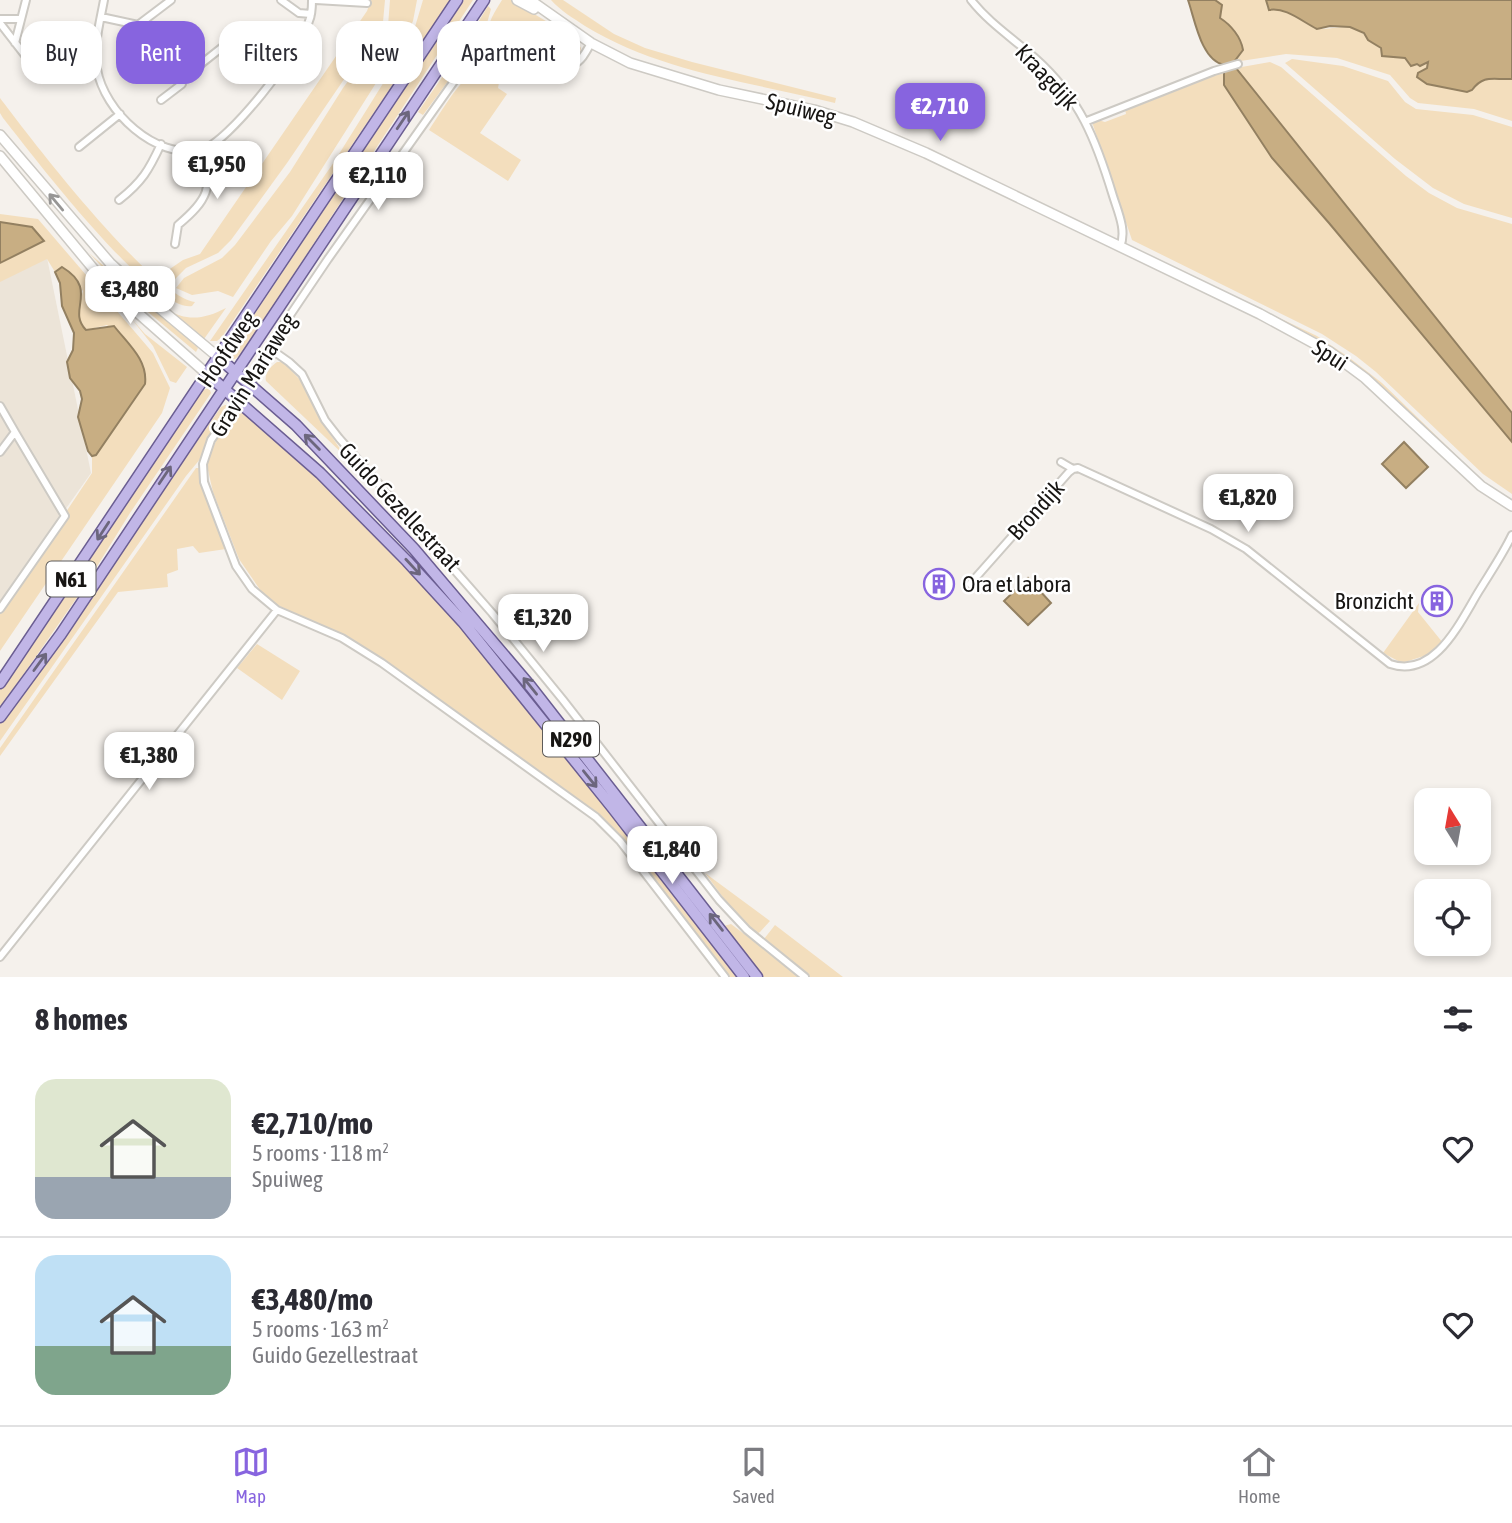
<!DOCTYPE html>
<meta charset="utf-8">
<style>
:root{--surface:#fff;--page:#f7f7f7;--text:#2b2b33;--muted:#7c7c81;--line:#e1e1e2;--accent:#8764df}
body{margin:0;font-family:"Asap Condensed",sans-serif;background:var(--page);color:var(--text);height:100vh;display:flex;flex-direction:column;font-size:26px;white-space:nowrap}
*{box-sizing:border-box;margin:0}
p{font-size:23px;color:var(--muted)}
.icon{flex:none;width:38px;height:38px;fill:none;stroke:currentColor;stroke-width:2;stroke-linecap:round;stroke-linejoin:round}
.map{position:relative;height:977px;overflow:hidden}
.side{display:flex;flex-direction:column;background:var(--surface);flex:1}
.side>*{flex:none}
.hud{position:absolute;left:21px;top:21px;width:700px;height:63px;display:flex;gap:14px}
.needle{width:46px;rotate:349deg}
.buttons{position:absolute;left:1414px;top:788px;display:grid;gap:14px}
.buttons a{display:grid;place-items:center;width:77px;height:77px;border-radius:14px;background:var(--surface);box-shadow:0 4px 10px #0003;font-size:35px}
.price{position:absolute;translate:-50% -60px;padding:0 16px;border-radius:14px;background:#fff;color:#222;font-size:23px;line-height:46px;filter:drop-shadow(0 2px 4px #0008)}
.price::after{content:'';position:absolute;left:50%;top:42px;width:21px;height:16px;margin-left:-10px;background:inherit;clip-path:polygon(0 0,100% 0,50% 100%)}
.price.current{background:var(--accent);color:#fff}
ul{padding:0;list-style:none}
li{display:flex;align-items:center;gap:21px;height:175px;padding:0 35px}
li+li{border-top:2px solid var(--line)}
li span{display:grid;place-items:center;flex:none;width:196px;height:140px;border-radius:21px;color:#555}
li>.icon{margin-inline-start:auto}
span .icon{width:84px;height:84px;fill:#fffc;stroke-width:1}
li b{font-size:30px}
h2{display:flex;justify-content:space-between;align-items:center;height:84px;padding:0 35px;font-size:30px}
.pill{padding:0 24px;border-radius:21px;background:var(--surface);box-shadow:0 4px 10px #0003;font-size:24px;line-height:63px}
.pill.current{background:var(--accent);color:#fff}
.dock{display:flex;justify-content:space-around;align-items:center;height:98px;border-top:2px solid var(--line);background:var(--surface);font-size:19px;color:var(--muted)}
.dock a{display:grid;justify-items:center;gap:4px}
.dock .current{color:var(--accent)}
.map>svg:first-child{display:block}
.built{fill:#ece4d8}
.green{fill:#f3debd}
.water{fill:#c8ae83;stroke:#938061;stroke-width:2}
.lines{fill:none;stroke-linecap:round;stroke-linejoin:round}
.street-casing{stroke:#cdcac4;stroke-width:10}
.secondary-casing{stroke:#cdcac4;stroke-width:12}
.primary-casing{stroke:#6b5e92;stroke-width:13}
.street{stroke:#fff;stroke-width:6}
.secondary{stroke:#fff;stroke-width:9}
.primary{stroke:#c1b6e7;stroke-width:10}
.oneway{stroke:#6c667d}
.oneway2{stroke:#979695}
.labels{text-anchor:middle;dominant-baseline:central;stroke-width:5;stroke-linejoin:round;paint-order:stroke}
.shield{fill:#fff;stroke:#5d5b5a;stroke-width:2}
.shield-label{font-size:21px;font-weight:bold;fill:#171513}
.street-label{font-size:23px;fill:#171513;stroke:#fff}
.poi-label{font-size:23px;fill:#171513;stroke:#fff;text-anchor:start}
</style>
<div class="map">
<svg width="1512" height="977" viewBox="0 0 1512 977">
<rect width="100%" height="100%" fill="#f5f1ec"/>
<!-- built -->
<path class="built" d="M44,243L91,473L0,602V265Z"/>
<!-- green -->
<path class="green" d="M371,0H385L383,22L287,163L231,240L218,253L186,268L171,283L161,275L183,260L200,254L367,11Z
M390,0H417L413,21L407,34L292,216L271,241L233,297L218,291L192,295L176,288L184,278L222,258L235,245L290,172L343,88L388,26Z
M423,0H453L419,50L402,71L222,337L217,341H210L334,162L412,37Z
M464,0H473L242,353L235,359H229L230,351Z
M502,0H511L574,38L581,48L579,57L570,62L519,44L504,41L488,42C485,26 494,13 502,0Z
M551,0H563L614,34L645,48L692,62L836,98L835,103C751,82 660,72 585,26C573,18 561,11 551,0Z
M1215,0H1266L1267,8L1288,12L1317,29C1345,29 1350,20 1374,43C1379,48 1382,49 1384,56L1404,58L1411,66L1428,62L1427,68L1431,83L1435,85L1475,88C1482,74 1498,80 1512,79V121L1474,109L1418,103L1410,98L1390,75L1337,58L1286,54L1234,62L1240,55L1220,18L1221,5Z
M488,6L491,9L480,48L460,65L423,115L418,112L463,47Z
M504,56L498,88L507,94L480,133L521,160L508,181L429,130C448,102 468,62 504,56Z
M1292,59L1343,66L1388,81L1405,102L1416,109L1473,115L1512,127V218L1464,204L1433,188L1395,159L1285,63Z
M1270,62L1281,67L1406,176L1429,193L1457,208L1512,224V413L1236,68Z
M1225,71L1223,79L1224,85L1283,171L1329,223L1512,442V494L1483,474L1376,372L1356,356L1322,334L1132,240L1092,122L1098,120L1105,122L1126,114L1125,109Z
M0,98C30,138 152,297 195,302L192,306C152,313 30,152 3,118L0,113Z
M0,214L38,219L153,353L170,388L162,413L0,651V611L92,473V456L96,455L145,385L107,325L86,330C75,318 80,305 83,291L62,267L55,272L47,259L0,282V263L43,241L32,227L0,222Z
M1134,248L1317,336L1347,356L1382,383L1486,484L1336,352L1314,338Z
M89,253L196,346L198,348L196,352L130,297Z
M226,308L204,339L166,309C187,322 205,319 226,308Z
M131,318L145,334L187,367L176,383L170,381L153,346Z
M277,362H283L306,386L321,421L345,456L266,381C264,374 271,366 277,362Z
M209,388L211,393L130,513L83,589L0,708V690L198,396L203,390Z
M225,405H233L210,437L201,458L186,476L0,741V724L221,407Z
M238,408L320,478L337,498L440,602L529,709L739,977H728C683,919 641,852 585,805L352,639L277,605L263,594L239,559L213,492L207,466L209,455L217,439Z
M196,468H200L203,486L226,549L199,553L193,546L177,549L178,570L167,574L168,587L118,592L0,756V748Z
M1419,603L1418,612L1443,643L1427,655L1402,663L1383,653Z
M257,644L300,671L282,700L237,668Z
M705,873L770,921L760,932L755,935L733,911Z
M731,924L798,975L797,977H762L724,926Z
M775,925L843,977H810L769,947L764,939Z"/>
<!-- water -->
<path class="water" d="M1188,0H1215L1222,5L1220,18C1231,25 1241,37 1243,50L1234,62L1236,68L1512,413V442L1329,223L1272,158L1224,85V65C1201,60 1195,20 1188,0Z
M1266,0H1512V79C1493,80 1484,74 1472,90L1467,92L1427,84L1417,77L1418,73L1427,68L1428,62L1420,66L1417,64L1411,66L1405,58L1382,56L1381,48L1368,40L1364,33L1350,27L1330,26L1317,29C1301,21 1286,7 1269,10Z
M0,222L32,227L44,241L0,263Z
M62,267C100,290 66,310 86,330L114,326C128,344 148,360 145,384L96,455L92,456L88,451L78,417L82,399L80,391L70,378L67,362L73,350L74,333L62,306L60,283L55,272Z
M1404,442L1428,467L1406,488L1382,464Z
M1028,578L1051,603L1028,625L1004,601Z"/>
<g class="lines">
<!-- street casing -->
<g class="street-casing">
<path id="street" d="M104,0C100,22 93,46 97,69C104,111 155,160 201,150C228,144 301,49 309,21C312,15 312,7 312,0
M281,0L299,13L311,14
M316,0L367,3
M971,0C989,23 1014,39 1035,58C1080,98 1096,140 1113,196C1118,212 1127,231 1120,247
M101,17L138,25L178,76L187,75L225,45L230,46L274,79
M0,19H20
M0,23L41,76L48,78L97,67
M138,25L171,0
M15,43L26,0
M591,43C587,50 582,61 574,64C567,68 560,63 553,61C517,46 499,34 467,63L328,259L278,333L272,350L256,376L211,440L203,464L204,482L236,566L252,589L277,610L342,638L382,663L596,817L620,841L725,977
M161,100L182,84V77
M1087,121L1214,71L1238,64
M79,147L120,114
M119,200C142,182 149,170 161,144
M175,244L178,225C208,200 213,188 204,149
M272,350L289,362L302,374L325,420L339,438L492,613L563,700L719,900L747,930L805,977
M0,406L15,432L0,452
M1061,462L1073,469
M970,584L1069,472L1073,469L1078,468L1211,529L1246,549L1390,664C1435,679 1460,622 1479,591C1490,573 1503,554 1512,535
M0,609L65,516L15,432
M0,957L277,610"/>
</g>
<!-- secondary casing -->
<g class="secondary-casing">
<path id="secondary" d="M517,0L534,9
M530,0L591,43L630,63L719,90L814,110L853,122L926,153L1260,314L1330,352L1365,378L1481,486L1512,506
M0,135L110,263L157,306L218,357
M0,156L96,272L130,306L207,374"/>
</g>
<!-- primary casing -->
<g class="primary-casing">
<path id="primary" d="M218,357L296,425L414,549L531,687L757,977
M207,374L320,473L407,561L463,622L612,807L744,977
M0,683L457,0
M0,717L61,634L484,0"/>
</g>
<!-- street -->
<use href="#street" class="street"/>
<!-- secondary -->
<use href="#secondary" class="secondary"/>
<!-- primary -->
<use href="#primary" class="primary"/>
</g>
<!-- one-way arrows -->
<defs><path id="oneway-shaft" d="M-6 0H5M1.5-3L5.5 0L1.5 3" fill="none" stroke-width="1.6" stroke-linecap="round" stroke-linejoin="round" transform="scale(1.75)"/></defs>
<g class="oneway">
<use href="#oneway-shaft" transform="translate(403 120) rotate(-56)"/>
<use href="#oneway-shaft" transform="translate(312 442) rotate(-135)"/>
<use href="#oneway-shaft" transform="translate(165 475) rotate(-56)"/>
<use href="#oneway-shaft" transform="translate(103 531) rotate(123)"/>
<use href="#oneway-shaft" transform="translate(413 567) rotate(47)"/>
<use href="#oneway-shaft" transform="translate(40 662) rotate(-54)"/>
<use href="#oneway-shaft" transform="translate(530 686) rotate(-129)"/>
<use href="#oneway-shaft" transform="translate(590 779) rotate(51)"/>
<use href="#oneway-shaft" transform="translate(716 922) rotate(-128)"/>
</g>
<use class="oneway2" href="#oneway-shaft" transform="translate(56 202) rotate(-130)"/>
<!-- icons -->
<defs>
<g id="building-ring" transform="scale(1.575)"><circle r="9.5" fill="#fff" stroke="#8764df" stroke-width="1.5"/><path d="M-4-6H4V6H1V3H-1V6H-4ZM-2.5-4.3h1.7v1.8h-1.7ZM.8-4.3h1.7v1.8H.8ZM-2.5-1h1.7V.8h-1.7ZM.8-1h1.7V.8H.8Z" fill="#8764df"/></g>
</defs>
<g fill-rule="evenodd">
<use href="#building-ring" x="939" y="584"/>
<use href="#building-ring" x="1437" y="601"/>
</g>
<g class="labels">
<!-- shield labels -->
<g class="shield">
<rect x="46.5" y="561.5" width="49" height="35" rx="5"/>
<rect x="543" y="721.5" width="56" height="35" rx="5"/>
</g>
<g class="shield-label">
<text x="71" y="579">N61</text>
<text x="571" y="739">N290</text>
</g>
<!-- street labels -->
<g class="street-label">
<text transform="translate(1047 77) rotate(47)">Kraagdijk</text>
<text transform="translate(801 109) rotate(14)">Spuiweg</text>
<text transform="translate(227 349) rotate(-56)">Hoofdweg</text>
<text transform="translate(1330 355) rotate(33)">Spui</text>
<text transform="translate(253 375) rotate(-58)">Gravin Mariaweg</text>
<text transform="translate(400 507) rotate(47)">Guido Gezellestraat</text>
<text transform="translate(1036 510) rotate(-48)">Brondijk</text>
</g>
<!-- poi labels -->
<g class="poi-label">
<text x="962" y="584">Ora et labora</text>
<text x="1414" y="601" text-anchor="end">Bronzicht</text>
</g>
</g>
</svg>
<div class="buttons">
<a><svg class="needle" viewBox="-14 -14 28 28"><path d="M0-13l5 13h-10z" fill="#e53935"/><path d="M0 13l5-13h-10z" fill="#7c7c81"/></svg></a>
<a><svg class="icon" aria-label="locate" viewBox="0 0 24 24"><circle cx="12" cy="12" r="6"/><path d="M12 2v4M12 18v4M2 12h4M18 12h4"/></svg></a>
</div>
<b class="price current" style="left:940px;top:143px">€2,710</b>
<b class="price" style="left:217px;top:201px">€1,950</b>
<b class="price" style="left:378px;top:212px">€2,110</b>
<b class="price" style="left:130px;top:326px">€3,480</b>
<b class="price" style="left:1248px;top:534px">€1,820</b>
<b class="price" style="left:543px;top:654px">€1,320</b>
<b class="price" style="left:149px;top:792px">€1,380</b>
<b class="price" style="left:672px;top:886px">€1,840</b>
<div class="hud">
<a class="pill">Buy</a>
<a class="pill current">Rent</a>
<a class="pill">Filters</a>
<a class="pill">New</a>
<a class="pill">Apartment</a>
</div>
</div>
<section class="side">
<h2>8 homes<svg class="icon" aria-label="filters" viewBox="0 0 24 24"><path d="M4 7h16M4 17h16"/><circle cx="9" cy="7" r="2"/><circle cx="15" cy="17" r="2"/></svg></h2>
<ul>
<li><span style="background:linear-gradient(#dfe7d0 70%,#9aa5b1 0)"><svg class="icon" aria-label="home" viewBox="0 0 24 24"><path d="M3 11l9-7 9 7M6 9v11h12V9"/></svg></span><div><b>€2,710/mo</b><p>5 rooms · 118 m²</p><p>Spuiweg</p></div><svg class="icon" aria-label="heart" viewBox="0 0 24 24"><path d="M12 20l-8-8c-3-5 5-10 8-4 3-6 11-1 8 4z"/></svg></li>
<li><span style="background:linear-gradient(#bfe0f5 65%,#7fa58c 0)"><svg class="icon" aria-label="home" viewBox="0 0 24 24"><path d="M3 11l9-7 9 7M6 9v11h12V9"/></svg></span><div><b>€3,480/mo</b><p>5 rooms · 163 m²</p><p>Guido Gezellestraat</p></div><svg class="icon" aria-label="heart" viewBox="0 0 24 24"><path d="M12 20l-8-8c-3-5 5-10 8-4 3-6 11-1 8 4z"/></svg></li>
</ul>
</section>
<nav class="dock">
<a class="current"><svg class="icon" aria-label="map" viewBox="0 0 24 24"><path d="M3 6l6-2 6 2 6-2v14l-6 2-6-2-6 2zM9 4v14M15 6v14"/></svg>Map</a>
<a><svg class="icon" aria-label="saved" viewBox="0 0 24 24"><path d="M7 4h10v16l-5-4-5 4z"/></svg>Saved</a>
<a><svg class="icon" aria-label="home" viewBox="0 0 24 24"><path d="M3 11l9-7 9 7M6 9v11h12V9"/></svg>Home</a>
</nav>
